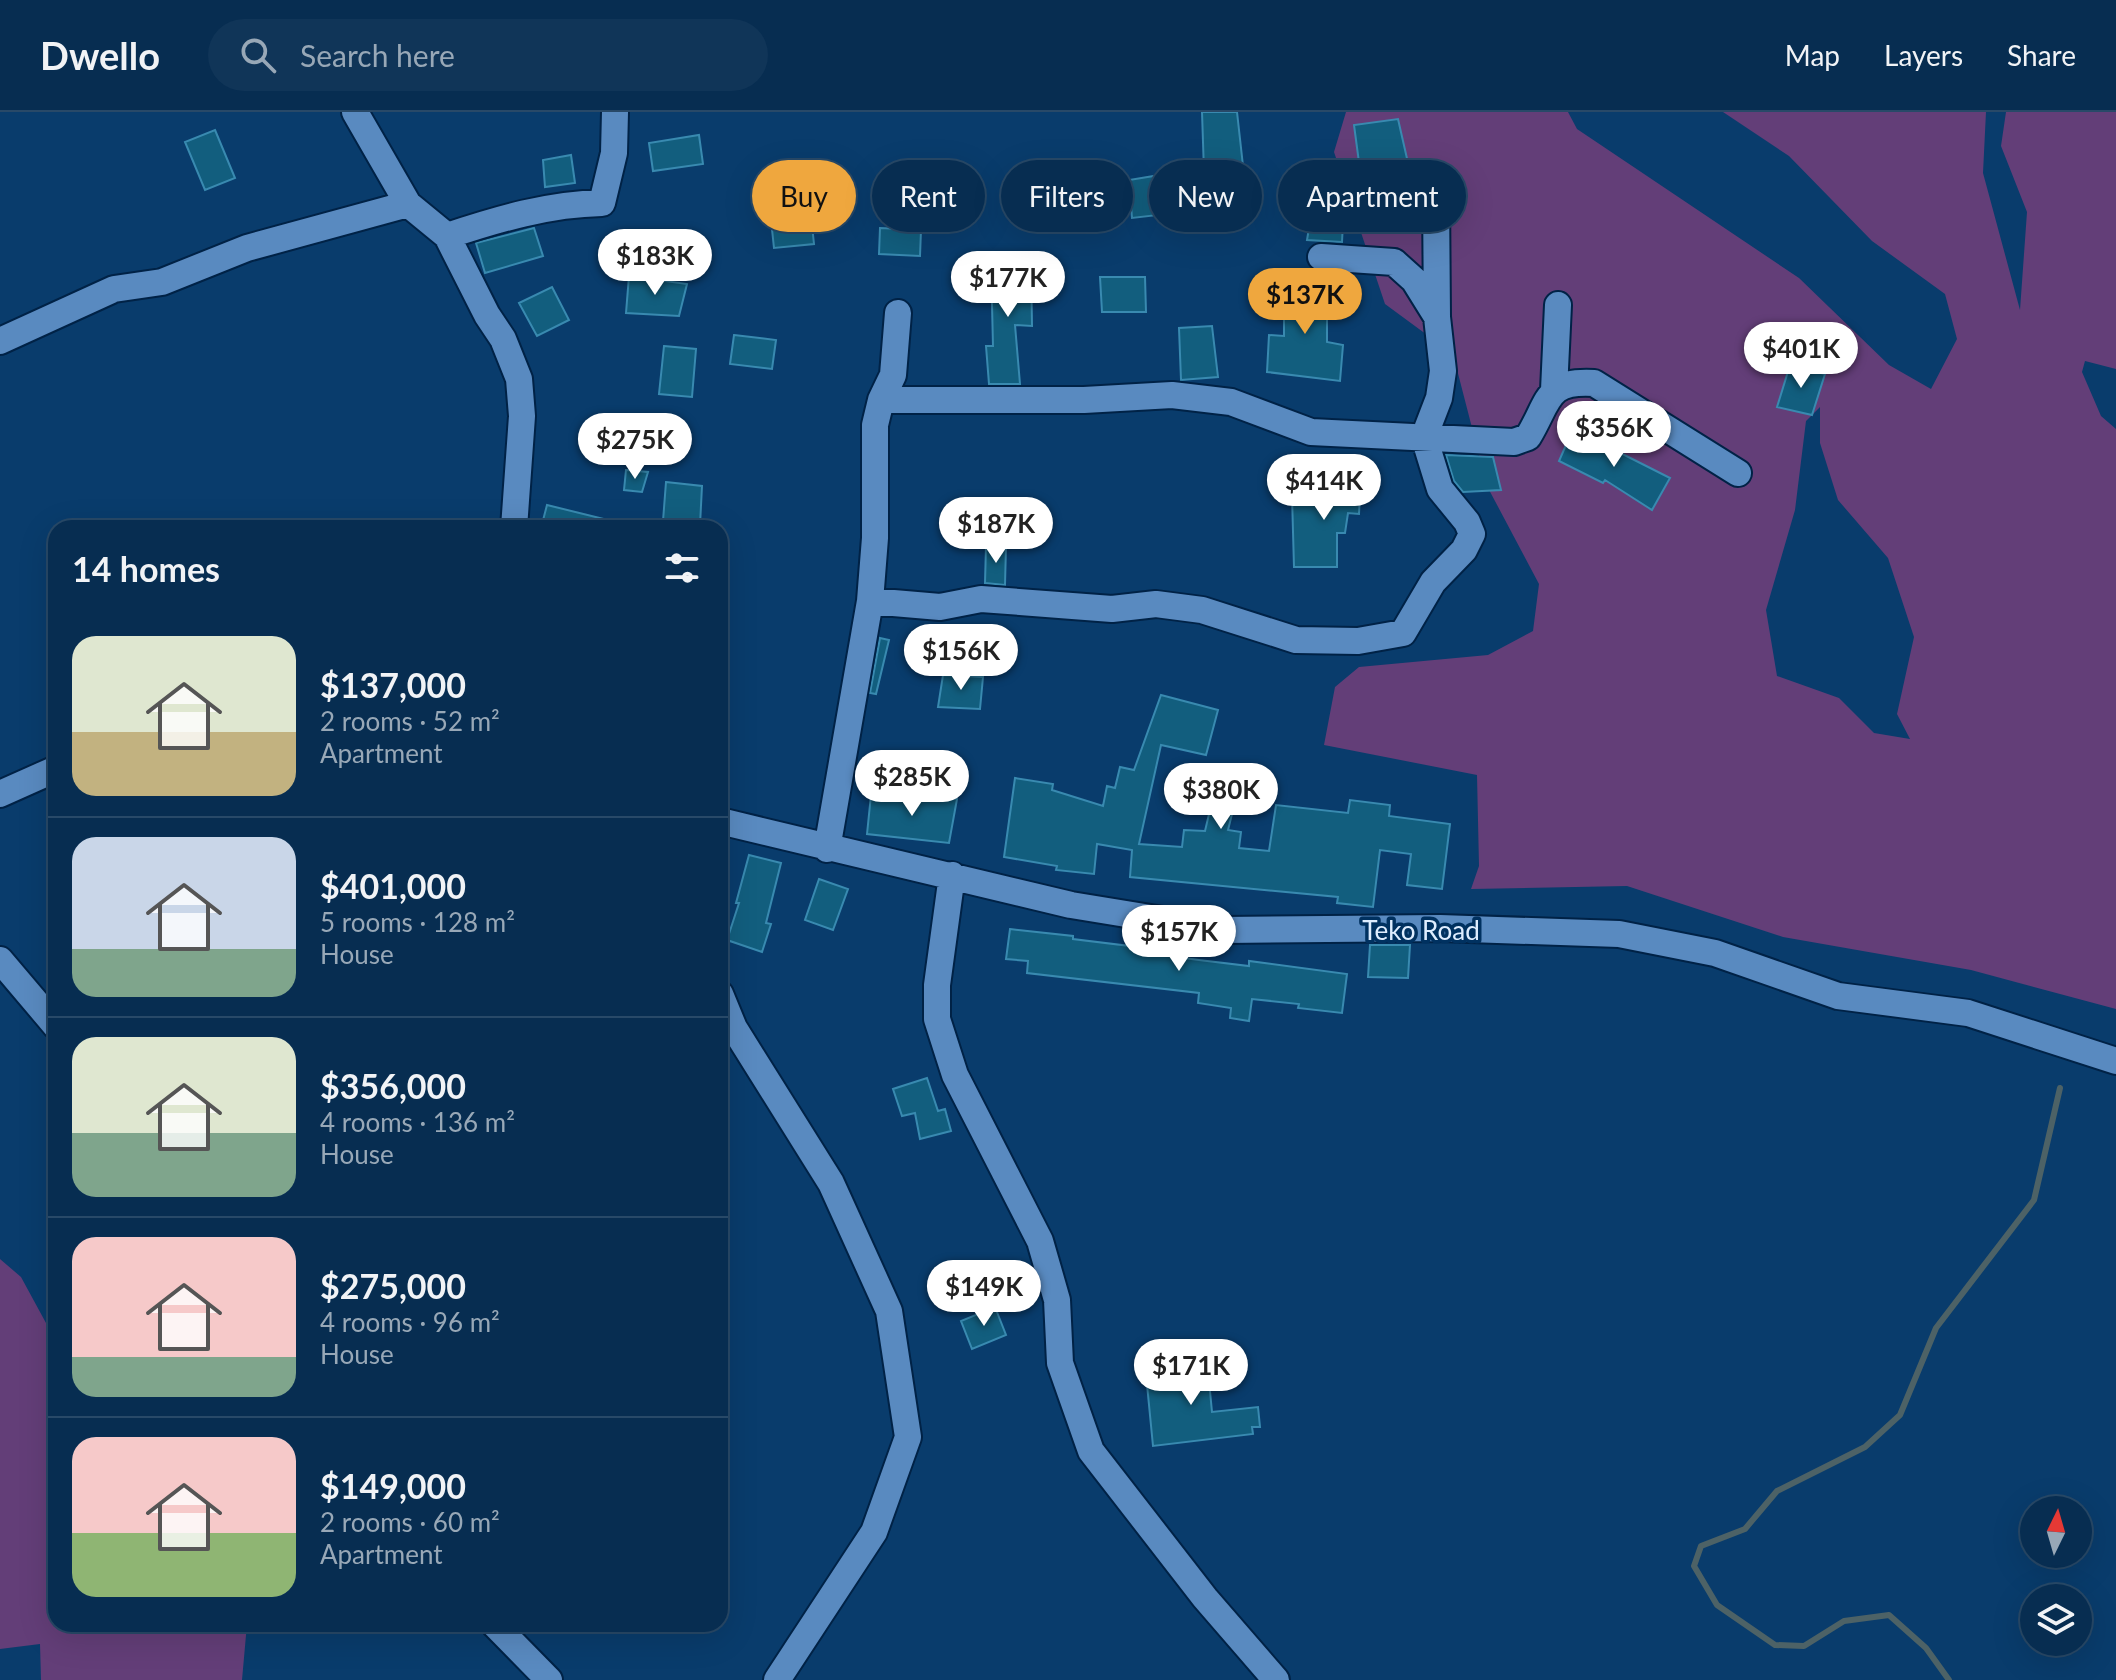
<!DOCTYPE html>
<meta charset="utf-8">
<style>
:root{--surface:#072d51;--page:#103558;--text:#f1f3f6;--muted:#98a8b7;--line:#284968;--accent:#efa73e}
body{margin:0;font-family:Lato,sans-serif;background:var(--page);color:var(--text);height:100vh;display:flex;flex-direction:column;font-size:30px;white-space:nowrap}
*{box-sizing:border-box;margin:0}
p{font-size:26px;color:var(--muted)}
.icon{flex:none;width:44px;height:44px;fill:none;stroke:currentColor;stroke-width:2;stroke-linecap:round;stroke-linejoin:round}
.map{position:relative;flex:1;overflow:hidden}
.sheet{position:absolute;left:48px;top:408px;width:680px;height:1112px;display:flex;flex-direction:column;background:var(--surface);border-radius:24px;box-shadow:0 8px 32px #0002,0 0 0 2px var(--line)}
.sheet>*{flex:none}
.hud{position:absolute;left:752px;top:48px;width:760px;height:72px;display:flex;gap:16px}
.needle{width:52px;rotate:5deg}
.tools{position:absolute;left:2020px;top:1384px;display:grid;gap:16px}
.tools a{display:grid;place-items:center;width:72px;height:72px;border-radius:50%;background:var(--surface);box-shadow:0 8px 32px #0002,0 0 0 2px var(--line);font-size:40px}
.price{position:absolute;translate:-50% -68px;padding:0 18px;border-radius:28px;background:#fff;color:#222;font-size:26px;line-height:52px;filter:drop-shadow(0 2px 4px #0008)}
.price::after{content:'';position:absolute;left:50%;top:48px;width:24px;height:18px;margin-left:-12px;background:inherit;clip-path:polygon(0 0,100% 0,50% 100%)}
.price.current{background:var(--accent);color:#111}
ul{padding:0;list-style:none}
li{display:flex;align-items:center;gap:24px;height:200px;padding:0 24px}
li+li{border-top:2px solid var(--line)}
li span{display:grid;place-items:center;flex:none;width:224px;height:160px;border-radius:24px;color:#555}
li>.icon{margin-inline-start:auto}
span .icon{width:96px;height:96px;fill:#fffc;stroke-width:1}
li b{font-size:34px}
h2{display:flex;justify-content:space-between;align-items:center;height:96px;padding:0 24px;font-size:34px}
.pill{padding:0 28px;border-radius:36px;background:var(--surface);box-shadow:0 8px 32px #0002,0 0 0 2px var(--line);font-size:28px;line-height:72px}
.pill.current{background:var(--accent);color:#111}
header{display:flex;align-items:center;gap:48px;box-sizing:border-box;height:112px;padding:0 40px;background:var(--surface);border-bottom:2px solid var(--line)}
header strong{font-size:38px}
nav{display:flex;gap:44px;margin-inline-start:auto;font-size:28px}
.search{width:560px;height:72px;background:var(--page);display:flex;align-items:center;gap:20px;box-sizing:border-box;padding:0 28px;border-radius:44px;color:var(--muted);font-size:30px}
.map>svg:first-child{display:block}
.green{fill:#633e78;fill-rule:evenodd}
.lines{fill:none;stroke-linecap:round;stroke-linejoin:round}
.stream{stroke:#4d6266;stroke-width:6}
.building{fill:#125e7e;stroke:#398ab0;stroke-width:2}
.minor-casing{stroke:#002246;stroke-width:30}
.minor{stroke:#598ac0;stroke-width:26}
.labels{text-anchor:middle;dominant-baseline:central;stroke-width:7;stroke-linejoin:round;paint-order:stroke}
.street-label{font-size:26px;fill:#deedff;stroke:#003160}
</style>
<header>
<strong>Dwello</strong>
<div class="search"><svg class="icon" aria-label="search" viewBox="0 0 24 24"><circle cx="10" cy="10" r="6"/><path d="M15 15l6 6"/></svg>Search here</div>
<nav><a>Map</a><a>Layers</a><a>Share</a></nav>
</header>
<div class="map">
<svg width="2116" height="1568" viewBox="0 0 2116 1568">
<rect width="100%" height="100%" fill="#093c6c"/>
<!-- green -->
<path class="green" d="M1346,0H1568L1577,17L1799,166L1889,253L1931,277L1957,227L1945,182L1872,129L1789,44L1723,0H1986L1983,61L2020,198L2027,100L2001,34L2006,0H2116V257L2085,249L2082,260L2101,304L2116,317V897L1971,858L1783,825L1627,774L1471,777L1479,754L1477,663L1324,633L1335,575L1359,555L1488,543L1533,519L1539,472L1487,374L1453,242L1385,192L1334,40ZM1820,295V331L1838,388L1888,446L1914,525L1897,602L1910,627L1874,621L1839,586L1777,564L1766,498L1795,398L1806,309Z
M0,1147L21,1165L46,1211L56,1216V1512H247L242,1568H41L40,1532L0,1537Z"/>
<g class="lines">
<!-- stream -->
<path class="stream" d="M1949,1568L1926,1536L1889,1503L1844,1509L1804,1534L1775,1533L1717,1493L1694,1454L1701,1434L1745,1417L1777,1379L1865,1335L1900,1303L1936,1216L2034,1088L2060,976"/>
</g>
<!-- building -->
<path class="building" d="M1202,0H1237L1244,63L1204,60Z
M1398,7L1408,51L1360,58L1354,13Z
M215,18L235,66L205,78L185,30Z
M699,23L703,52L653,59L649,31Z
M571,43L575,71L545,75L543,48Z
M1160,63L1167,102L1132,106L1129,68Z
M1314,86L1344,92L1342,130L1307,128Z
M811,104L814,132L774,136L771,108Z
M534,116L543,144L485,161L476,131Z
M880,116L921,118L920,144L879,142Z
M1031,149L1032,214L1015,213L1020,272H989L986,234H993L991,151Z
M629,164L687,172L679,204L626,201Z
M1100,165H1145L1146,200H1102Z
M1284,171L1327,173V230L1343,233L1340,269L1267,260L1269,223L1284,224Z
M552,175L569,208L537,224L519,191Z
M1212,214L1218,265L1181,268L1179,216Z
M734,223L776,228L772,257L730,252Z
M664,234L696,237L692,285L659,282Z
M1790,253L1825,262L1812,303L1777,295Z
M1573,317L1670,366L1652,398L1605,368L1603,371L1559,349Z
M1446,343L1493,345L1501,378L1463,380L1454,369Z
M626,358L648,360L642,380L624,378Z
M1335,362H1361L1359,402L1348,401L1345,421H1337V455H1294L1292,384L1335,385Z
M666,370L702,374L700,413L663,409Z
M547,393L616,410L615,416H541Z
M986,434H1006L1005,473L985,471Z
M880,526L889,528L876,582L870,581Z
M943,563L983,565L980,597L938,595Z
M1161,583L1218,598L1206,643L1161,633L1139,732L1182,735L1184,718L1205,719L1215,677L1237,682L1228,718L1241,720L1239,736L1269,739L1276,693L1348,701L1350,688L1390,693L1389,704L1450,712L1442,777L1407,773L1411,742L1380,738L1373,795L1337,791L1338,785L1130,765L1132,738L1097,732L1094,762L1056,758L1057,754L1004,745L1015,666L1053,672L1052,678L1103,694L1107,674L1115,676L1120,655L1134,658Z
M928,682L957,687L949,731L867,722L871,683L926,689Z
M749,743L781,751L766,811L771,812L762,840L727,828L739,791H736Z
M819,767L848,777L833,818L805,808Z
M1010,817L1073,824V827L1154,837V842L1199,848L1249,854V849L1347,862L1342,901L1298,896L1299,892L1252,887L1249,909L1230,906L1231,896L1198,891L1199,881L1027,861L1028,849L1006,847Z
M1370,833H1410L1408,866L1368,865Z
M927,966L938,999L945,997L951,1019L920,1027L915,1001L902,1004L893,977Z
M995,1195L1006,1223L972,1237L961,1209Z
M1207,1248L1212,1300L1258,1295L1260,1315H1252L1253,1322L1153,1334L1146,1262L1161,1260L1160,1252Z"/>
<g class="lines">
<!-- minor casing -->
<g class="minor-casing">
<path id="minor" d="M355,0L408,92L447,124L487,203L503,227L519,267L522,304L514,416
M447,124C498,107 549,92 602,91L614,41L615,0
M1321,145L1394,150L1414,168L1437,205
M0,229L114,177L162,170L247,136L408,92
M1554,278L1558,193
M881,288H1084L1172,283L1231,290L1311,320L1514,330L1528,325C1550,289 1545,268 1594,271L1738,361
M870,489L940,495L981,487L1112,497L1156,492L1202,498L1296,528L1358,529L1403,521L1433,470L1464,438L1472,422L1467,410L1440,377L1424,325L1439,286L1443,259L1437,205L1436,83
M0,682L56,657
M720,709L1071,793L1224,818L1440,816L1619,822L1715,841L1838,884L1968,901L2116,949
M827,737L870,489L875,426V313L881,288L893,263L898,201
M952,763L937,873V907L955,963L1040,1129L1057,1188L1060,1251L1091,1339L1205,1486L1276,1568
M0,848L56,914
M720,882L734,916L831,1071L889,1199L908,1325L874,1420L777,1568
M494,1512L549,1568"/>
</g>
<!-- minor -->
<use href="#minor" class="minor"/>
</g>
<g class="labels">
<!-- street labels -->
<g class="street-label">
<text x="1421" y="818">Teko Road</text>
</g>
</g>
</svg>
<div class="tools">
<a><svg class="needle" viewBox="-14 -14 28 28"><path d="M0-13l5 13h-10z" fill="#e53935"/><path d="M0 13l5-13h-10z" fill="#98a8b7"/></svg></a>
<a><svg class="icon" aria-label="layers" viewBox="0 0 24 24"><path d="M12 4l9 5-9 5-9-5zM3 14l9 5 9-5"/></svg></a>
</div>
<b class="price" style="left:655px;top:185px">$183K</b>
<b class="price" style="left:1008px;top:207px">$177K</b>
<b class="price current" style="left:1305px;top:224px">$137K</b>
<b class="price" style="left:1801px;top:278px">$401K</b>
<b class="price" style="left:1614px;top:357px">$356K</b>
<b class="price" style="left:635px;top:369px">$275K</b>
<b class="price" style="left:1324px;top:410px">$414K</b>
<b class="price" style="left:996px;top:453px">$187K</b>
<b class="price" style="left:961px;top:580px">$156K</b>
<b class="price" style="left:912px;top:706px">$285K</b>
<b class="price" style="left:1221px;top:719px">$380K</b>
<b class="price" style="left:1179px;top:861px">$157K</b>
<b class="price" style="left:984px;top:1216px">$149K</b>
<b class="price" style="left:1191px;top:1295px">$171K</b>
<div class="hud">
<a class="pill current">Buy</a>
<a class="pill">Rent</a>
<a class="pill">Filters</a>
<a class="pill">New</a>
<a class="pill">Apartment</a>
</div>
<section class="sheet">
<h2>14 homes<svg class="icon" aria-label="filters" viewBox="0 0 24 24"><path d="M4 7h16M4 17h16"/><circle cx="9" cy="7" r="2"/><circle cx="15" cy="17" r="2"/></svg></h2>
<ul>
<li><span style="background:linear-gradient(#dfe7d0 60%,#c2b280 0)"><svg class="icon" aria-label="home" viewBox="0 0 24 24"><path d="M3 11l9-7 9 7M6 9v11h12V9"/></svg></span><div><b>$137,000</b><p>2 rooms · 52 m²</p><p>Apartment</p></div></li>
<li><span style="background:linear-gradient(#c9d6e8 70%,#7fa58c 0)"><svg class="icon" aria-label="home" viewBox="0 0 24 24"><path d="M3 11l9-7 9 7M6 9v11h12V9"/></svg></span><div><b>$401,000</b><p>5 rooms · 128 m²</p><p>House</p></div></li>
<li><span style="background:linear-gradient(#dfe7d0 60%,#7fa58c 0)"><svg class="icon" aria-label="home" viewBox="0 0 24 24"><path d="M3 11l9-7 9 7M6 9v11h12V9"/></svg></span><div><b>$356,000</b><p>4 rooms · 136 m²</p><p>House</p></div></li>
<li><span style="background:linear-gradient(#f6c9c9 75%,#7fa58c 0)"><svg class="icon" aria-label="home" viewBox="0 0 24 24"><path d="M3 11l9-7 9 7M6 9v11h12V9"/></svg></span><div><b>$275,000</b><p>4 rooms · 96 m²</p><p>House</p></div></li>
<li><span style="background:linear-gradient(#f6c9c9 60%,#8fb573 0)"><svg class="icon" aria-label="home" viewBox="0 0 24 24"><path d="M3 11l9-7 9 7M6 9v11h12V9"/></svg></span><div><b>$149,000</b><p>2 rooms · 60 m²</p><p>Apartment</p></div></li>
</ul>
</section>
</div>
